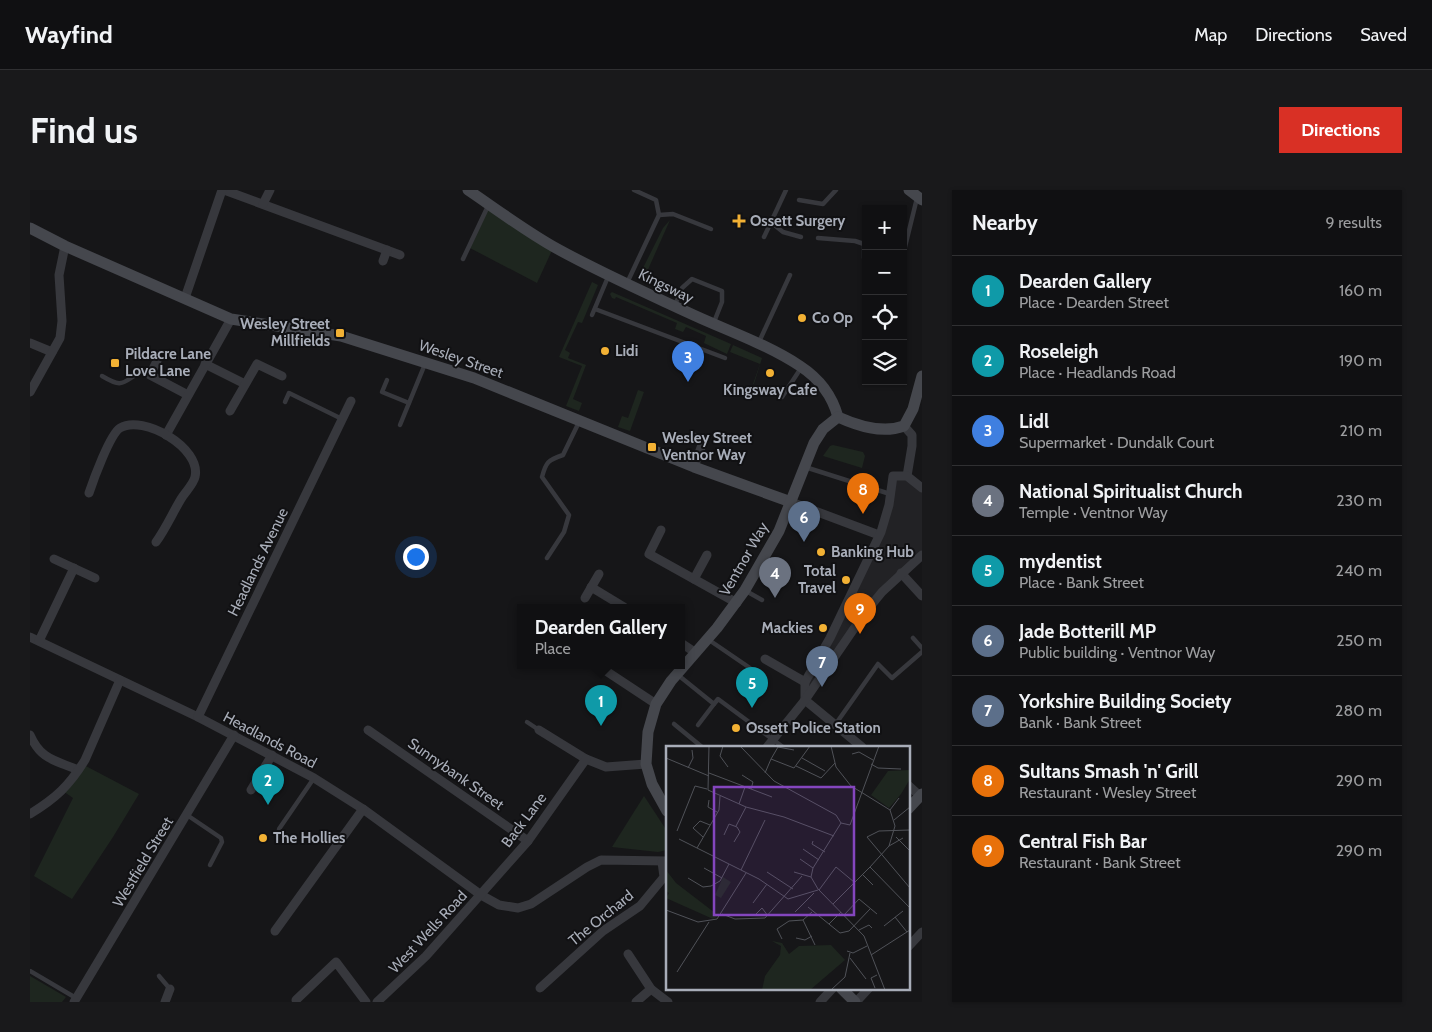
<!DOCTYPE html>
<html lang="en">
<head>
<meta charset="utf-8">
<style>
  :root { --surface:#101012; --page:#19191b; --text:#f1f3f6; --muted:#9c9d9f; --line:#303032; --accent:#d93025 }
  body { margin:0; font-family:Cabin,sans-serif; background:var(--page); color:var(--text) }
  .controls { position:absolute; right:15px; top:15px; display:grid; overflow:hidden; border-radius:0px; box-shadow:0 1px 4px #0004 }
  .controls button { width:45px; height:45px; display:grid; place-items:center; padding:0; border:0; border-bottom:1px solid var(--line); background:var(--surface); color:var(--text); font:25px sans-serif }
  .you { position:absolute; left:385px; top:366px; width:18px; height:18px; margin:-12px; border:4px solid #fff; border-radius:50%; background:#1a73e8; box-shadow:0 0 0 8px #1a73e833 }
  .badge { display:grid; place-items:center; width:32px; height:32px; border-radius:50%; background:var(--accent); color:#fff; font-size:16px; font-weight:700 }
  .pin { position:absolute; translate:-50% -41px; filter:drop-shadow(0 1px 2px #0008) }
  .pin::after { content:''; position:absolute; top:26px; width:18px; height:15px; background:inherit; clip-path:polygon(0 0,100% 0,50% 100%) }
  .popup { position:absolute; left:487px; top:414px; width:168px; height:65px; box-sizing:border-box; display:grid; place-content:center; border-radius:0px; background:var(--surface); filter:drop-shadow(0 1px 4px #0005); font-size:16px; white-space:nowrap; color:var(--muted) }
  .popup b { font-size:19px; color:var(--text) }
  .popup::after { content:''; position:absolute; left:50%; top:100%; margin-left:-10px; border:10px solid transparent; border-top-color:var(--surface) }
  .list { margin:0; padding:0; list-style:none }
  h2 { display:flex; justify-content:space-between; align-items:center; height:65px; margin:0; padding:0 20px; font-size:21px }
  h2 small { font-size:16px; font-weight:400; color:var(--muted) }
  .list li { display:grid; grid-template-columns:32px 1fr auto; gap:15px; align-items:center; box-sizing:border-box; height:70px; padding:0 20px; border-top:1px solid var(--line) }
  .list b { display:block; font-size:19px; white-space:nowrap }
  .list p { margin:0; font-size:16px; white-space:nowrap; color:var(--muted) }
  .list em { font-size:16px; font-style:normal; color:var(--muted) }
  .icon { flex:none; width:28px; height:28px; fill:none; stroke:currentColor; stroke-width:2; stroke-linecap:round; stroke-linejoin:round }
  .map { position:relative; flex:none; width:892px; height:812px; overflow:hidden; border-radius:0px }
  header { display:flex; align-items:center; gap:30px; box-sizing:border-box; height:70px; padding:0 25px; background:var(--surface); border-bottom:1px solid var(--line) }
  header strong { font-size:24px }
  nav { display:flex; gap:28px; margin-inline-start:auto; font-size:18px }
  .intro { display:flex; align-items:center; justify-content:space-between; box-sizing:border-box; height:120px; padding:0 30px }
  h1 { margin:0; font-size:35px }
  .button { padding:12px 22px; border-radius:0px; background:var(--accent); color:#fff; font-size:18px; font-weight:700 }
  main { display:flex; gap:30px; padding:0 30px }
  aside { flex:1; background:var(--surface); border-radius:0px; box-shadow:0 1px 4px #0004 }
  .map>svg:first-child { display:block }
</style>
</head>
<body>
<header>
<strong>Wayfind</strong>
<nav><a>Map</a><a>Directions</a><a>Saved</a></nav>
</header>
<div class="intro"><h1>Find us</h1><a class="button">Directions</a></div>
<main>
<div class="map">
<svg width="892" height="812" viewBox="0 0 892 812">
  <rect width="100%" height="100%" fill="#161618"/>
  <polygon fill="#222225" points="863,286 877,286 892,298 892,365 871,383 783,497 775,492 847,349"/>
  <g fill="#1e261f">
    <polygon points="459,14 524,56 507,93 438,57"/>
    <polygon points="640,30 616,84 612,81 613,78 633,38"/>
    <polygon points="562,92 568,95 552,133 548,132 535,160 540,163 538,168 556,175 543,209 552,213 549,221 536,216 552,176 529,167"/>
    <polygon points="582,102 701,154 697,164 674,153 676,146 656,137 653,142 645,139 647,133 586,107 585,109 582,108 580,104"/>
    <polygon points="703,155 732,168 724,194 723,194 730,174 700,162"/>
    <polygon points="608,200 614,202 600,241 588,237 592,226 598,228"/>
    <polygon points="803,255 833,262 835,266 832,278 793,266 800,256"/>
    <polygon points="52,574 109,604 83,647 42,709 4,686 43,608 33,601"/>
    <polygon points="614,606 637,641 637,660 628,662 582,657"/>
    <polygon points="0,786 36,807 32,812 0,812"/>
  </g>
  <g fill="none" stroke-linecap="round" stroke-linejoin="round">
    <g stroke="#37383d" stroke-width="4.5">
      <polyline points="769,10 793,14 806,0"/>
      <polyline points="629,25 643,24 681,39"/>
      <polyline points="742,33 753,42 771,47"/>
      <polyline points="734,47 756,0"/>
      <polyline points="788,48 825,51 834,54 834,68"/>
      <polyline points="873,65 887,8"/>
      <polyline points="433,69 458,16"/>
      <polyline points="597,93 629,25 626,10 604,0"/>
      <polyline points="645,115 652,98 662,89 692,101 692,112 684,132"/>
      <polyline points="565,119 695,168"/>
      <polyline points="562,125 578,87"/>
      <polyline points="729,152 760,85"/>
      <path d="M72,186c22,13 19,7 40,-5l8,4"/>
      <polyline points="357,190 352,202 379,213"/>
      <polyline points="752,207 771,178"/>
      <polyline points="255,212 259,203 312,229"/>
      <polyline points="370,235 395,174"/>
      <polyline points="775,277 860,304"/>
      <path d="M517,368l17,-26 5,-17 -27,-38c4,-15 6,-17 21,-22l16,-33"/>
      <polyline points="716,401 732,410"/>
      <polyline points="883,448 892,458"/>
      <polyline points="679,450 720,478"/>
      <polyline points="648,485 684,514 688,509 753,557"/>
      <polyline points="497,532 509,540"/>
      <polyline points="644,534 672,557"/>
      <polyline points="668,535 684,514"/>
      <polyline points="805,535 848,474 862,488 892,462"/>
      <polyline points="157,625 191,648 192,652 180,675"/>
      <polyline points="249,639 284,588"/>
      <polyline points="0,781 46,808"/>
      <polyline points="129,786 140,799"/>
    </g>
    <g stroke="#37383d" stroke-width="9">
      <polyline points="194,0 370,65"/>
      <polyline points="233,14 240,0"/>
      <polyline points="353,71 357,60"/>
      <polyline points="155,108 192,0"/>
      <polyline points="0,153 22,162"/>
      <polyline points="127,171 120,185 158,205"/>
      <polyline points="175,174 215,194"/>
      <polyline points="0,202 30,148 32,131 29,85 35,56"/>
      <polyline points="200,221 227,174 252,186"/>
      <polyline points="874,236 882,245 882,256 877,286"/>
      <polyline points="136,245 201,129"/>
      <polyline points="664,247 673,252 664,277"/>
      <path d="M59,303c4,-12 21,-59 31,-65 23,-14 82,20 75,49 -2,8 -10,15 -14,22 -9,15 -15,29 -25,43"/>
      <polyline points="761,312 849,345"/>
      <polyline points="631,340 619,364 707,413"/>
      <polyline points="24,369 65,388"/>
      <polyline points="871,383 892,406"/>
      <polyline points="664,389 677,365"/>
      <polyline points="561,397 594,417"/>
      <polyline points="555,408 569,384"/>
      <polyline points="0,447 168,527 284,588 333,619 451,705 469,715 488,718 501,714 557,677 571,670 637,671"/>
      <polyline points="9,451 44,378"/>
      <polyline points="651,453 666,463"/>
      <polyline points="735,469 775,492"/>
      <polyline points="567,475 626,514"/>
      <polyline points="775,510 775,492 800,448 851,342 859,315 863,286 877,286 892,298"/>
      <polyline points="775,510 832,557"/>
      <polyline points="168,527 321,211"/>
      <polyline points="338,540 498,651"/>
      <polyline points="509,540 556,569 576,577 616,574"/>
      <path d="M0,545c11,25 25,25 48,35"/>
      <polyline points="737,557 775,510 834,424 852,402 892,365"/>
      <polyline points="878,595 890,606"/>
      <polyline points="221,600 242,565"/>
      <path d="M0,624c26,-16 39,-28 55,-54l35,-80"/>
      <polyline points="245,741 333,619"/>
      <polyline points="878,757 892,742"/>
      <polyline points="598,764 621,799 638,812"/>
      <polyline points="510,798 573,741 610,716 634,687 632,672"/>
      <polyline points="266,810 306,772 336,812"/>
      <polyline points="44,812 204,545"/>
      <polyline points="135,812 140,799"/>
      <polyline points="347,812 396,766 498,651 556,569"/>
      <polyline points="606,812 621,799"/>
      <polyline points="790,812 803,798"/>
      <polyline points="826,812 839,798"/>
    </g>
    <g stroke="#45474d" stroke-width="11">
      <path d="M438,0c28,19 56,40 86,57 43,24 88,44 133,65 38,18 78,31 113,54 20,13 32,29 38,51"/>
      <polyline points="879,0 892,10"/>
      <polyline points="0,38 35,56 201,129 311,146 444,188 664,277 761,312"/>
      <path d="M808,227c20,9 44,17 66,9l9,-17 9,-33"/>
      <polyline points="878,619 892,604"/>
      <polyline points="637,621 622,594 616,574 618,542 626,514 641,491 687,438 715,400 749,341 784,253 793,239 808,227"/>
      <polyline points="811,798 825,812"/>
    </g>
  </g>
  <g fill="#f2b134" stroke="#111113" stroke-width="2">
    <path d="M706.5 23.5h5v5h5v5h-5v5h-5v-5h-5v-5h5z"/>
    <circle cx="772" cy="128" r="5"/>
    <rect x="305" y="138" width="10" height="10" rx="2.5"/>
    <circle cx="575" cy="161" r="5"/>
    <rect x="80" y="168" width="10" height="10" rx="2.5"/>
    <circle cx="740" cy="183" r="5"/>
    <rect x="617" y="252" width="10" height="10" rx="2.5"/>
    <circle cx="791" cy="362" r="5"/>
    <circle cx="816" cy="390" r="5"/>
    <circle cx="793" cy="438" r="5"/>
    <circle cx="706" cy="538" r="5"/>
    <circle cx="233" cy="648" r="5"/>
  </g>
  <g text-anchor="middle" stroke-width="4" stroke-linejoin="round" paint-order="stroke">
    <g font-size="15" font-weight="bold" fill="#a8adb8" stroke="#111113" text-anchor="start">
      <text x="720" y="36">Ossett Surgery</text>
      <text x="782" y="133">Co Op</text>
      <text x="300" y="139" text-anchor="end">Wesley Street<tspan x="300" dy="17">Millfields</tspan></text>
      <text x="585" y="166">Lidi</text>
      <text x="95" y="169">Pildacre Lane<tspan x="95" dy="17">Love Lane</tspan></text>
      <text x="740" y="205" text-anchor="middle">Kingsway Cafe</text>
      <text x="632" y="253">Wesley Street<tspan x="632" dy="17">Ventnor Way</tspan></text>
      <text x="801" y="367">Banking Hub</text>
      <text x="806" y="386" text-anchor="end">Total<tspan x="806" dy="17">Travel</tspan></text>
      <text x="783" y="443" text-anchor="end">Mackies</text>
      <text x="716" y="543">Ossett Police Station</text>
      <text x="243" y="653">The Hollies</text>
    </g>
    <g font-size="15" fill="#a8adb8" stroke="#111113">
      <text transform="translate(636 96) rotate(26)" y="5">Kingsway</text>
      <text transform="translate(431 169) rotate(19)" y="5">Wesley Street</text>
      <text transform="translate(714 369) rotate(-60)" y="5">Ventnor Way</text>
      <text transform="translate(228 372) rotate(-64)" y="5">Headlands Avenue</text>
      <text transform="translate(240 550) rotate(28)" y="5">Headlands Road</text>
      <text transform="translate(426 584) rotate(35)" y="5">Sunnybank Street</text>
      <text transform="translate(494 630) rotate(-53)" y="5">Back Lane</text>
      <text transform="translate(113 672) rotate(-59)" y="5">Westfield Street</text>
      <text transform="translate(571 728) rotate(-39)" y="5">The Orchard</text>
      <text transform="translate(398 742) rotate(-47)" y="5">West Wells Road</text>
    </g>
  </g>
  <g transform="translate(636 556)">
    <rect width="244" height="244" fill="#161618"/>
    <path d="M244,24v9l-9,15 -12,14 -18,-13 17,-24zM0,124l10,13 43,33 -6,3 -47,-21 3,-5 -3,-2zM57,131l8,5 -10,16 -6,-3zM106,195l10,2 7,11 10,-8 32,-1 14,15 -35,30h-48l3,-14 15,-21 1,-9z" fill="#1e261f"/>
    <path fill="none" stroke="#505258" stroke-width="1" d="M43,0l-1,44 38,17 38,10 50,19M57,0l-3,10 8,11M74,0l34,35 62,34 5,8 9,2 29,-79M165,0l5,21 15,19 10,6M186,8l7,-2 14,8M0,12l43,18M136,12l23,13M105,13l7,-12 16,3M205,18l7,4 23,1M130,20l25,12 14,-15M22,22l5,-10 -1,-8M43,27l63,24M99,27l6,-14 23,9 16,-22M76,29l11,7 -2,7M195,46l29,18 5,16 -6,20 -19,21 40,41M43,54l-1,7 9,5M73,58l6,-17M224,64l9,-12M228,74l16,-13M175,77l-28,45 -2,9 7,12 46,47 21,54M70,80l10,-19M244,84l-31,1 -12,6 43,51M11,85l18,-45 12,3M58,89l5,-11 8,3 3,5 -6,10M37,91l-10,-9 7,-7 10,4M230,91l14,14M13,93l80,40 29,20 30,-9M147,95l-1,3 13,8M223,100l14,-8M31,102l22,-38 1,-14M137,103l16,11M134,113l13,9M38,122l18,10M75,124l24,-50M101,126l26,17M128,126l17,5M196,128l11,11M22,132l15,9 8,-1 9,-5 9,-17M153,144l17,-23 18,15M87,157l14,-19M167,158l37,-37M142,161l32,26 9,-2 21,-22M0,164l32,12 19,-3 29,-46M129,166l19,-19M56,168l13,5 30,-1 37,-42M90,168l6,-6 6,8M178,169l15,-16 18,15M229,171l12,15M137,174l12,25M163,178l12,-12M218,180l19,-15M193,184l10,-5 3,3M130,192l9,2 7,-4M116,193l-5,-10 12,-8 14,-1 9,-8M181,205l6,2 14,-7M205,209l39,-25M184,212l16,21M11,226l32,-50M209,242l-4,-10 6,-3M166,243l13,-12 5,-24"/>
    <path fill="#8446be" fill-opacity="0.15" stroke="#8446be" stroke-width="2.5" d="M48,41h140v128h-140z"/>
    <rect width="244" height="244" fill="none" stroke="#a8adb8" stroke-width="2.5"/>
  </g>
</svg>
<div class="controls">
<button>+</button>
<button>−</button>
<button><svg class="icon" aria-label="locate" viewBox="0 0 24 24"><circle cx="12" cy="12" r="6"/><path d="M12 2v4M12 18v4M2 12h4M18 12h4"/></svg></button>
<button><svg class="icon" aria-label="layers" viewBox="0 0 24 24"><path d="M12 4l9 5-9 5-9-5zM3 14l9 5 9-5"/></svg></button>
</div>
<div class="you"></div>
<div class="pin badge" style="left:571px;top:536px;background:#0f9aa8">1</div>
<div class="popup"><b>Dearden Gallery</b>Place</div>
<div class="pin badge" style="left:238px;top:615px;background:#0f9aa8">2</div>
<div class="pin badge" style="left:658px;top:192px;background:#3f7fe0">3</div>
<div class="pin badge" style="left:745px;top:408px;background:#6b7280">4</div>
<div class="pin badge" style="left:722px;top:518px;background:#0f9aa8">5</div>
<div class="pin badge" style="left:774px;top:352px;background:#5c6f8a">6</div>
<div class="pin badge" style="left:792px;top:497px;background:#5c6f8a">7</div>
<div class="pin badge" style="left:833px;top:324px;background:#e8710a">8</div>
<div class="pin badge" style="left:830px;top:444px;background:#e8710a">9</div>
</div>
<aside>
<h2>Nearby<small>9 results</small></h2>
<ul class="list">
<li><span class="badge" style="background:#0f9aa8">1</span><div><b>Dearden Gallery</b><p>Place · Dearden Street</p></div><em>160 m</em></li>
<li><span class="badge" style="background:#0f9aa8">2</span><div><b>Roseleigh</b><p>Place · Headlands Road</p></div><em>190 m</em></li>
<li><span class="badge" style="background:#3f7fe0">3</span><div><b>Lidl</b><p>Supermarket · Dundalk Court</p></div><em>210 m</em></li>
<li><span class="badge" style="background:#6b7280">4</span><div><b>National Spiritualist Church</b><p>Temple · Ventnor Way</p></div><em>230 m</em></li>
<li><span class="badge" style="background:#0f9aa8">5</span><div><b>mydentist</b><p>Place · Bank Street</p></div><em>240 m</em></li>
<li><span class="badge" style="background:#5c6f8a">6</span><div><b>Jade Botterill MP</b><p>Public building · Ventnor Way</p></div><em>250 m</em></li>
<li><span class="badge" style="background:#5c6f8a">7</span><div><b>Yorkshire Building Society</b><p>Bank · Bank Street</p></div><em>280 m</em></li>
<li><span class="badge" style="background:#e8710a">8</span><div><b>Sultans Smash 'n' Grill</b><p>Restaurant · Wesley Street</p></div><em>290 m</em></li>
<li><span class="badge" style="background:#e8710a">9</span><div><b>Central Fish Bar</b><p>Restaurant · Bank Street</p></div><em>290 m</em></li>
</ul>
</aside>
</main>
</body>
</html>
